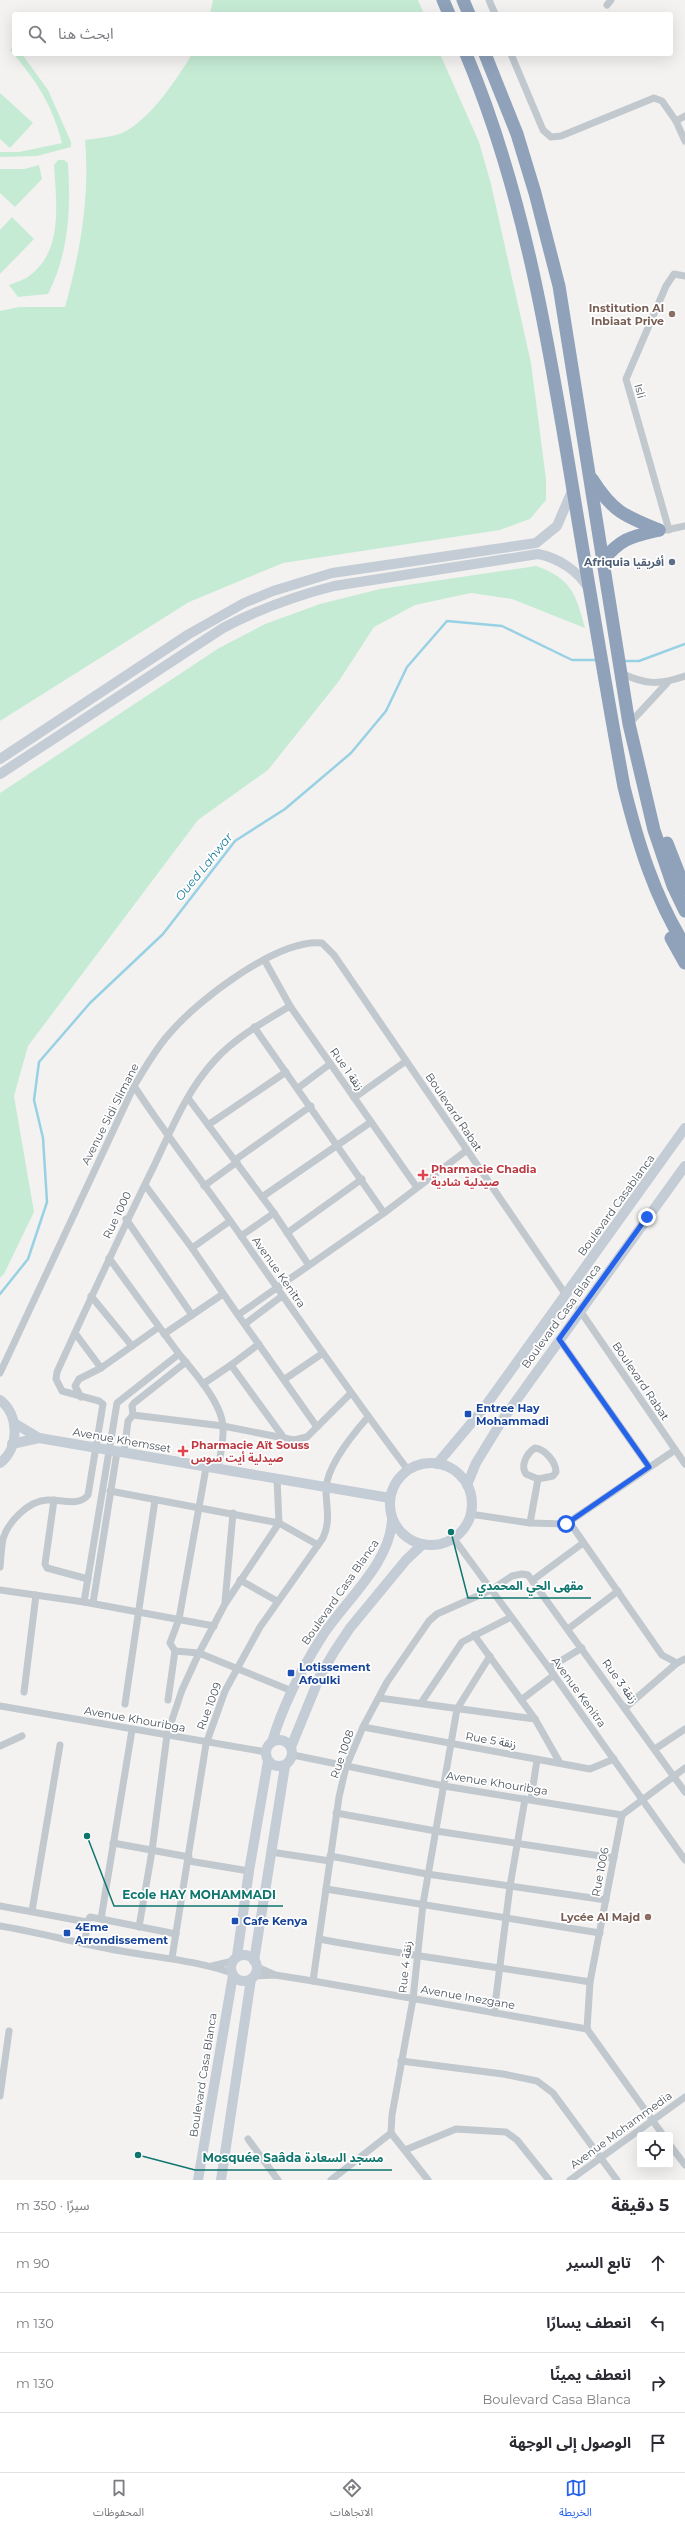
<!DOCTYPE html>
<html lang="ar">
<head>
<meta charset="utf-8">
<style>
  :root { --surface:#fff; --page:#f7f7f7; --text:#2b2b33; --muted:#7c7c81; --line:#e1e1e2; --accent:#2563eb }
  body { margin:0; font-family:Montserrat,"Noto Sans Arabic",sans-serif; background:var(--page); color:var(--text); direction:rtl }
  .controls { position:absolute; right:12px; bottom:12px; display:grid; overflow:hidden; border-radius:4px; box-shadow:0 4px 16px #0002 }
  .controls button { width:36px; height:36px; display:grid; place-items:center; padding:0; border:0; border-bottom:1px solid var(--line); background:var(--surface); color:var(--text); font:20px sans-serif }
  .stop { position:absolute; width:12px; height:12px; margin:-9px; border:3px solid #2563eb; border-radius:50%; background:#fff }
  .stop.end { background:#2563eb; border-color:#fff; box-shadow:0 1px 4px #0008 }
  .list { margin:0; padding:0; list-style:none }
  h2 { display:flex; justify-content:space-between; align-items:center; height:52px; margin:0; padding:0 16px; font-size:17px }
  h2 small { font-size:13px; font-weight:400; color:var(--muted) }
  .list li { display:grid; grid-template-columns:26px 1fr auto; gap:12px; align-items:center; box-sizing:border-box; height:60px; padding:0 16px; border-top:1px solid var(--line) }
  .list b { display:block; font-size:15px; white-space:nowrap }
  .list p { margin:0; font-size:13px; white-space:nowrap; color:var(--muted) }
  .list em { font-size:13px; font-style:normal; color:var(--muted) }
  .icon { flex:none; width:22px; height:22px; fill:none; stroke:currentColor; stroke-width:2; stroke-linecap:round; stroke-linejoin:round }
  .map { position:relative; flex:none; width:685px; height:2180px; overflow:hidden; direction:ltr }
  .search { position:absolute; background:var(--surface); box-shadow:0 4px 16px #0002; left:12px; right:12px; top:12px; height:44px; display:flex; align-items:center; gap:10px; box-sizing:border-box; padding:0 14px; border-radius:4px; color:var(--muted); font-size:15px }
  .sheet { height:292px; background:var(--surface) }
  nav { display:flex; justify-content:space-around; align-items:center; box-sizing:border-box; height:56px; border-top:1px solid var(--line); background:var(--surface); font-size:11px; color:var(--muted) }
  nav a { display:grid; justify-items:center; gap:2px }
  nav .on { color:var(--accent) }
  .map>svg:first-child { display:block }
</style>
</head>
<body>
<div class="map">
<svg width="685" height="2180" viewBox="0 0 685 2180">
  <rect width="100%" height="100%" fill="#f3f2f1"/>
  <g fill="#c6ebd5">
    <polygon points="213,0 418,0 424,14 210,14"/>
    <path d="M14,46v8h8l26,36 23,52v5l-34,9 -37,1v-5h19l43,-9c-10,-39 -26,-63 -52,-93z"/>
    <path d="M192,54h248l39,88 12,42 40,179 15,116v21l-16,19 -30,11 -217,33 -94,39 -189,119v-410l19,-4h46c15,-54 25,-110 20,-167 12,-2 27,-3 37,-7 27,-12 55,-54 70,-79z"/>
    <polygon points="0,93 33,123 10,148 0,139"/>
    <path d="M58,160h6l4,3c3,45 1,90 -20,131l-30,3 -9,-12c7,-3 15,-5 20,-9 35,-25 27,-74 25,-111z"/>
    <polygon points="39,165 42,179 15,207 0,193 0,169 24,169"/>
    <polygon points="12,217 34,239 0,274 0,230"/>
    <path d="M536,566c35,12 40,28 49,62l-73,-29 -41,-6 -56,12 -41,22 -35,54 -71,89 -70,50 -170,226 -14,50 20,116 -30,62 -4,4v-485l219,-145 46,-24 55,-20 60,-15z"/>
  </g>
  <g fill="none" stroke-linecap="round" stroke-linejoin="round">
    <g stroke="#98d1e3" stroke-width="2.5">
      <polyline points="623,661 639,661 685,644"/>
      <polyline points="0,1294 28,1259 47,1202 43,1138 34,1100 39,1062 90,1003 163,934 235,841 285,809 351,753 386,711 407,667 447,621 502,626 572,660 598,660"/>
    </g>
    <g stroke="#c1c8ce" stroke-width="7">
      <polyline points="489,0 495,14"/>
      <polyline points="607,5 611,0"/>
      <polyline points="511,54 543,130 551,137 561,136 654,98 662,101 676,121"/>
      <polyline points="685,116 676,121 685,141"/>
      <polyline points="666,530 685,526"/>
      <polyline points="669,530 626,379 666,286 674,274 685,276"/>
      <path d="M621,673c25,12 38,12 64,3"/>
      <polyline points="629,724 667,683"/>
      <polyline points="265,961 290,1006 416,1186"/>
      <polyline points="254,1027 384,1213"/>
      <path d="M134,1086c34,52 72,100 107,150 55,79 109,157 167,234"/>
      <polyline points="298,1088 330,1064"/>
      <polyline points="188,1098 274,1213 308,1264"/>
      <polyline points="354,1098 406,1061"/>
      <polyline points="208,1125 286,1072"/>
      <polyline points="235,1160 311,1106"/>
      <polyline points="145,1185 192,1248 238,1315 384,1213 467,1150"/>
      <polyline points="204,1186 237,1162"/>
      <polyline points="262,1197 371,1122"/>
      <polyline points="126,1219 192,1315"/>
      <polyline points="287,1233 362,1179"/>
      <polyline points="241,1236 274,1213"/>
      <polyline points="192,1248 230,1221"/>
      <polyline points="91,1296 132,1346"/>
      <polyline points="579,1309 685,1464"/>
      <polyline points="238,1315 317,1427"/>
      <polyline points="245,1324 282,1296"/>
      <polyline points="75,1333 101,1368"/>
      <polyline points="164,1334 223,1294"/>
      <polyline points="559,1339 649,1467"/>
      <path d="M179,1354c15,18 43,49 44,73 1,13 -3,29 -5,42"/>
      <polyline points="231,1365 259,1344"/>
      <path d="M0,1373l134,-287c11,-18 22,-38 36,-53 28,-33 107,-94 152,-90l12,12 232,340"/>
      <polyline points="285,1379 323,1353"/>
      <polyline points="203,1384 231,1365 284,1438"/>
      <polyline points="81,1397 75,1386 79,1379 101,1368 159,1327"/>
      <polyline points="133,1415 132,1406 134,1403 186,1362"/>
      <path d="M535,1448c10,1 21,14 21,24l-3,4 -15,3 -12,-5c-6,-9 1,-21 9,-26z"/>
      <polyline points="124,1453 128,1421 133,1415 223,1426 294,1440 307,1437 350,1394"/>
      <polyline points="110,1491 279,1523 318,1545"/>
      <polyline points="54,1500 45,1564 47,1568 88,1579"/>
      <polyline points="470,1514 530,1523 566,1524 675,1450"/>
      <polyline points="530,1523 538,1479"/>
      <polyline points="570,1523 662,1655 677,1663 685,1659"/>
      <polyline points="454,1539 549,1668 685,1860"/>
      <path d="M0,1567c1,-9 1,-19 3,-28 5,-17 25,-38 44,-39 13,-1 32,7 41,-5l15,-91 -4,-3 -37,-10 -6,-12 1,-7c31,-68 62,-135 95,-202 18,-37 34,-79 63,-110 21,-23 49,-38 75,-54"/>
      <polyline points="240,1580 277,1601"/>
      <polyline points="533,1580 583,1543"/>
      <polyline points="0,1590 84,1602 214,1626"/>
      <polyline points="84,1602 117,1403 179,1354 109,1258"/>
      <polyline points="225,1602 233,1513"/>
      <polyline points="93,1603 117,1452"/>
      <polyline points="568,1629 618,1591"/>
      <polyline points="474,1635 535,1719 560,1763"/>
      <polyline points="175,1651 170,1643 179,1619 206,1468"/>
      <polyline points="549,1668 582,1648"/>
      <polyline points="24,1692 36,1595"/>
      <polyline points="379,1698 535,1719"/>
      <polyline points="168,1700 175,1651 199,1653 225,1604 279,1523 277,1479"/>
      <polyline points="521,1700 554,1675"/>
      <polyline points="421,1703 462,1642 511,1617"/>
      <polyline points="125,1704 155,1500"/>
      <polyline points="0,1706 266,1752"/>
      <polyline points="625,1708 677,1663"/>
      <polyline points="363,1727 590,1769 614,1759"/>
      <polyline points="0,1746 22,1736"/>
      <polyline points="655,1749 685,1729"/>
      <polyline points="293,1755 444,1786 622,1815 685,1768"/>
      <polyline points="531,1799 537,1760"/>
      <polyline points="336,1813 436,1831 614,1858"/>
      <polyline points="113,1843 189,1857"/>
      <polyline points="271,1852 330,1861"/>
      <polyline points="330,1856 427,1874 606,1900"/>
      <polyline points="189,1861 249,1871"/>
      <polyline points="326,1889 600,1933"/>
      <polyline points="0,1906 87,1922 85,1944"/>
      <polyline points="32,1911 60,1745"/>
      <polyline points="101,1919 176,1934"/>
      <polyline points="87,1922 90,1917 101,1919 132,1730"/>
      <path d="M0,1926c43,7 84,19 127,26 35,6 70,9 105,21"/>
      <polyline points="139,1927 152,1851 167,1735 182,1690 199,1653 292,1691"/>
      <path d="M319,1939c90,17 181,28 271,43"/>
      <path d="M172,1958l34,-214 19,-53 35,-64 63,-89c8,-17 3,-32 3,-49 1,-24 27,-55 42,-72"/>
      <polyline points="212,1966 233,1961"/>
      <polyline points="257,1967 273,1974"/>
      <polyline points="253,1976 275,1975 313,1981 587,2029"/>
      <polyline points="313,1981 339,1797 346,1767 363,1727 387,1682 429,1621 437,1614 491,1590 512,1576 522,1574 528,1575 685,1792"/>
      <polyline points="494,2013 510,1886 525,1799"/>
      <polyline points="587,2029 590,1982 622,1815"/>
      <polyline points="587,2029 663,2135"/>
      <polyline points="401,2061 503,2074 537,2081 553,2093 617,2180"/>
      <polyline points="0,2096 9,2031"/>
      <polyline points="248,2139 278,2180"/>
      <polyline points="670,2145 685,2165"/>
      <polyline points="405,2150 456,2129 506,2132 517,2140 549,2180"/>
      <polyline points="331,2180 391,2133"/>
      <polyline points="428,2180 391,2133 392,2115 413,1999 423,1904 457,1709 490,1656"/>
      <polyline points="570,2180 685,2097"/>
    </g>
    <g stroke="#c4ccd5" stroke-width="10">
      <polyline points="0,759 189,634 244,603 273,591 332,573 536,543 557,526 572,491"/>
      <path d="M0,774l223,-146c36,-19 72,-32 111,-42l204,-32c21,4 40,17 51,35"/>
      <path d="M0,1400c19,14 20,48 0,63"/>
      <polyline points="14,1423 39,1438"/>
      <polyline points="12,1444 39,1438 390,1498"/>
      <circle cx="431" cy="1504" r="41"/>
      <polyline points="437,1464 484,1408 685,1128"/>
      <polyline points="467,1485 476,1463 503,1419 685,1166"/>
      <circle cx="279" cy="1753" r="13"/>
      <path d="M272,1742c11,-37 30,-74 51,-107 23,-35 68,-73 69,-116"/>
      <polyline points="291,1747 320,1676 334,1652 350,1628 406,1560 423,1544"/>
      <circle cx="244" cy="1968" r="13"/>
      <polyline points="237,1956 249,1871 268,1761"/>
      <polyline points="254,1961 285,1766"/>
      <polyline points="198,2180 233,1975"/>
      <polyline points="221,2180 251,1979"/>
    </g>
    <g stroke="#8fa2ba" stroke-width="13">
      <polyline points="443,0 449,14"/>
      <polyline points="463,0 469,14"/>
      <path d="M466,54c57,136 81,279 105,424 17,103 34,206 53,309 14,56 30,109 61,159"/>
      <polyline points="485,54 517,134 535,193 559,286 629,724 654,830 673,886 685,911"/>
      <path d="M592,479c20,32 32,37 67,51"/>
      <path d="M602,561c20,-23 28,-24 57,-31"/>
      <polyline points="667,843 685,889"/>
      <polyline points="671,938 685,963"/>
    </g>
  </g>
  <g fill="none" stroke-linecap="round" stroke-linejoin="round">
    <polyline stroke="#2563eb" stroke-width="5" points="566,1524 649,1467 559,1339 647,1217"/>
  </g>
  <g fill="#8d6e63" stroke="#fff" stroke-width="1.5">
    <circle cx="672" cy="314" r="4"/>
    <circle cx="648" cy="1917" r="4"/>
  </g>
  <circle fill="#5c6f8a" stroke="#fff" stroke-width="1.5" cx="672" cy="562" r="4"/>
  <g fill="#e0444e" stroke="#fff" stroke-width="1.5">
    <path d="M421 1169h4v4h4v4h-4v4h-4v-4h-4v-4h4z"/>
    <path d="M181 1445h4v4h4v4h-4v4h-4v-4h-4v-4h4z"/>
  </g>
  <g fill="#1a4fb4" stroke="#fff" stroke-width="1.5">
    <rect x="464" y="1410" width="8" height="8" rx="2"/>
    <rect x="287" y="1669" width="8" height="8" rx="2"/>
    <rect x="231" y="1917" width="8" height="8" rx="2"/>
    <rect x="63" y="1929" width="8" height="8" rx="2"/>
  </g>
  <g text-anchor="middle" stroke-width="3.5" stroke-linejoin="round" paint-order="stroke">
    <g font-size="11" font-weight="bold" fill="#785e54" stroke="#fff" text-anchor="end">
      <text x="664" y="312">Institution Al<tspan x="664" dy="13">Inbiaat Prive</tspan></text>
      <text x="640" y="1921">Lycée Al Majd</text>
    </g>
    <g font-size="11" fill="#4b545d" stroke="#fff">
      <text transform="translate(640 391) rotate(76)" y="4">Isli</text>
      <text transform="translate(347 1069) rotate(55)" y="4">Rue 1 زنقة</text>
      <text transform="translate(454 1112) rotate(56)" y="4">Boulevard Rabat</text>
      <text transform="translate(110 1114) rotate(-63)" y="4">Avenue Sidi Slimane</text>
      <text transform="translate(616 1205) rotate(-54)" y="4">Boulevard Casablanca</text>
      <text transform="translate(117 1215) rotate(-64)" y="4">Rue 1000</text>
      <text transform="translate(279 1272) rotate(55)" y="4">Avenue Kenitra</text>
      <text transform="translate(561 1316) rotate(-54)" y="4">Boulevard Casa Blanca</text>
      <text transform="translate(641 1381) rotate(56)" y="4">Boulevard Rabat</text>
      <text transform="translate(122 1440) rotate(10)" y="4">Avenue Khemsset</text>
      <text transform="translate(340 1592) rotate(-55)" y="4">Boulevard Casa Blanca</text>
      <text transform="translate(620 1681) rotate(54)" y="4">Rue 3 زنقة</text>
      <text transform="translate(579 1692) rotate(54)" y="4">Avenue Kenitra</text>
      <text transform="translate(209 1706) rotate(-69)" y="4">Rue 1009</text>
      <text transform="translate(135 1719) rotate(10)" y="4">Avenue Khouribga</text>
      <text transform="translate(491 1740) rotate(10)" y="4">Rue 5 زنقة</text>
      <text transform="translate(342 1754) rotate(-71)" y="4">Rue 1008</text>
      <text transform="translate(497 1783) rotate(9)" y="4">Avenue Khouribga</text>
      <text transform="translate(600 1872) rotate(-79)" y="4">Rue 1006</text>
      <text transform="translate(405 1967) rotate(-84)" y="4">Rue 4 زنقة</text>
      <text transform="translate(468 1997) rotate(10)" y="4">Avenue Inezgane</text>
      <text transform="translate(203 2075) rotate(-81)" y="4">Boulevard Casa Blanca</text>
      <text transform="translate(621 2130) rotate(-36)" y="4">Avenue Mohammedia</text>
    </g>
    <g font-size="11" font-weight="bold" fill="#4e5e75" stroke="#fff" text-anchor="end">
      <text x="664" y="566">Afriquia أفريقيا</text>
    </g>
    <g font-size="11" font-weight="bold" fill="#be3a42" stroke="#fff" text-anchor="start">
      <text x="431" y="1173">Pharmacie Chadia<tspan x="431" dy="13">صيدلية شادية</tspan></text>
      <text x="191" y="1449">Pharmacie Aït Souss<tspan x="191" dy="13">صيدلية أيت سوس</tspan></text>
    </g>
    <g font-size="11" font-weight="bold" fill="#164399" stroke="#fff" text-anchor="start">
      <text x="476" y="1412">Entree Hay<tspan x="476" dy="13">Mohammadi</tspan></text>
      <text x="299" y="1671">Lotissement<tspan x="299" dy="13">Afoulki</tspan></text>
      <text x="243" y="1925">Cafe Kenya</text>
      <text x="75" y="1931">4Eme<tspan x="75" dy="13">Arrondissement</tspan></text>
    </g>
    <g font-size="12" font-style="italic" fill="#1d7e9d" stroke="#fff">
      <text transform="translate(204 867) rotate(-51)" y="4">Oued Lahwar</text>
    </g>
  </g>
  <path fill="none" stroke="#0f766e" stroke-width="1.5" d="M451 1532L468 1598H591M87 1836L114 1906H283M138 2155L195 2170H392"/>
  <g fill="#0f766e" stroke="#fff" stroke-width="1.5">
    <circle cx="451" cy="1532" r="4"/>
    <circle cx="87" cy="1836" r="4"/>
    <circle cx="138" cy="2155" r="4"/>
  </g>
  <g font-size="12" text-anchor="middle" font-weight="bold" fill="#0f766e" stroke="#fff" stroke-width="3.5" stroke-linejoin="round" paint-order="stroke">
    <text x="530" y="1590">مقهى الحي المحمدي</text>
    <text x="199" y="1899">Ecole HAY MOHAMMADI</text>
    <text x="293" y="2162">Mosquée Saâda مسجد السعادة</text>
  </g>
</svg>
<div class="controls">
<button><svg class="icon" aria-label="locate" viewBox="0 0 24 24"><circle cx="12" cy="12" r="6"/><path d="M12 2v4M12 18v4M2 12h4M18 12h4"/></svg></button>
</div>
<div class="stop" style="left:566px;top:1524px"></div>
<div class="stop end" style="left:647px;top:1217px"></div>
<div class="search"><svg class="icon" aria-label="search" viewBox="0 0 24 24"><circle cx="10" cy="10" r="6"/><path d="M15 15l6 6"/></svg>ابحث هنا</div>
</div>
<section class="sheet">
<h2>5 دقيقة<small>سيرًا · 350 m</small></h2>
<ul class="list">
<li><svg class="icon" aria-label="ahead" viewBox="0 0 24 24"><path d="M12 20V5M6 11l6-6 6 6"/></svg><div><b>تابع السير</b></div><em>90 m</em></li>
<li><svg class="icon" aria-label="left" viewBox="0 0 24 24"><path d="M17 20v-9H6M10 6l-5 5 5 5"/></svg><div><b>انعطف يسارًا</b></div><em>130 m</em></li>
<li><svg class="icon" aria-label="right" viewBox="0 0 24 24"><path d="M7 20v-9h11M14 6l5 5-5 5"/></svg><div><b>انعطف يمينًا</b><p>Boulevard Casa Blanca</p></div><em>130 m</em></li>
<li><svg class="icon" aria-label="arrive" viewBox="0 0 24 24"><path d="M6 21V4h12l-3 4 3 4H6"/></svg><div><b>الوصول إلى الوجهة</b></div></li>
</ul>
</section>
<nav>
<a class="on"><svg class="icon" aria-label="map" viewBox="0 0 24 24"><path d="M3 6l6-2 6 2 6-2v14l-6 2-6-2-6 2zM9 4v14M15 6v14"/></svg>الخريطة</a>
<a><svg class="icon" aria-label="directions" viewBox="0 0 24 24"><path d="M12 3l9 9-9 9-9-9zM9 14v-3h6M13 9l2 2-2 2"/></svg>الاتجاهات</a>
<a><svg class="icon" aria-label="saved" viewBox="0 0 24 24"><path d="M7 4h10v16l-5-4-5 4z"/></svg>المحفوظات</a>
</nav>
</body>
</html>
